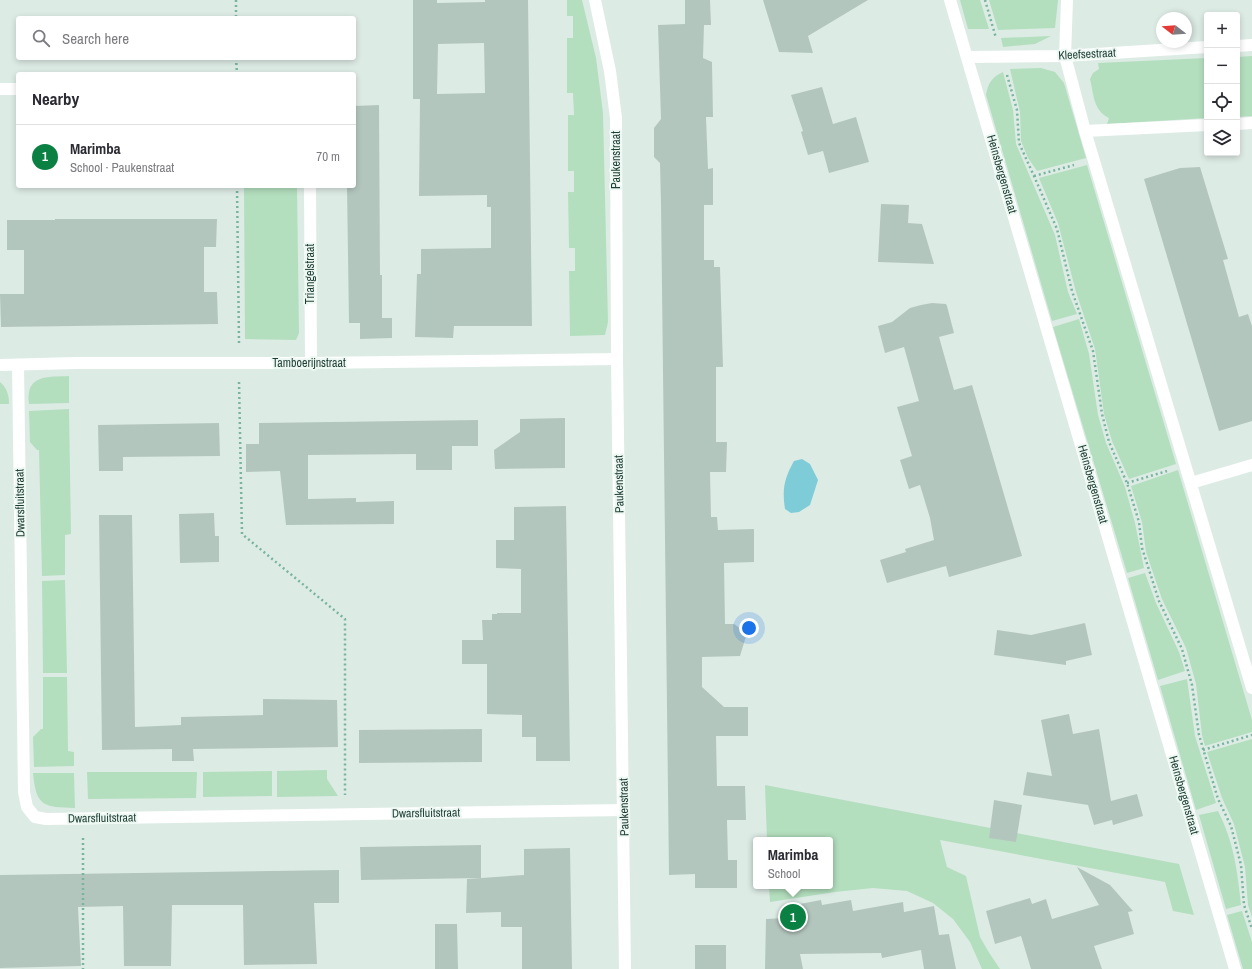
<!DOCTYPE html>
<html lang="en">
<head>
<meta charset="utf-8">
<style>
  :root { --surface:#fff; --page:#f7f7f7; --text:#2b2b33; --muted:#7c7c81; --line:#e1e1e2; --accent:#0b8043 }
  body { margin:0; font-family:"Archivo Narrow",sans-serif; background:var(--page); color:var(--text) }
  .controls { position:absolute; right:12px; top:12px; display:grid; overflow:hidden; border-radius:4px; box-shadow:0 2px 6px #0003 }
  .controls button { width:36px; height:36px; display:grid; place-items:center; padding:0; border:0; border-bottom:1px solid var(--line); background:var(--surface); color:var(--text); font:20px sans-serif }
  .compass { position:absolute; left:1156px; top:12px; width:36px; height:36px; border-radius:50%; background:var(--surface); box-shadow:0 2px 6px #0003; rotate:287deg }
  .you { position:absolute; left:749px; top:628px; width:14px; height:14px; margin:-10px; border:3px solid #fff; border-radius:50%; background:#1a73e8; box-shadow:0 0 0 6px #1a73e833 }
  .badge { display:grid; place-items:center; width:26px; height:26px; border-radius:50%; background:var(--accent); color:#fff; font-size:13px; font-weight:700 }
  .pin { position:absolute; translate:-50% -50%; border:2px solid #fff; box-shadow:0 1px 4px #0006 }
  .popup { position:absolute; left:753px; top:837px; width:80px; height:52px; box-sizing:border-box; display:grid; place-content:center; border-radius:4px; background:var(--surface); filter:drop-shadow(0 1px 3px #0005); font-size:13px; white-space:nowrap; color:var(--muted) }
  .popup b { font-size:15px; color:var(--text) }
  .popup::after { content:''; position:absolute; left:50%; top:100%; margin-left:-8px; border:8px solid transparent; border-top-color:var(--surface) }
  .list { margin:0; padding:0; list-style:none }
  h2 { display:flex; justify-content:space-between; align-items:center; height:52px; margin:0; padding:0 16px; font-size:17px }
  h2 small { font-size:13px; font-weight:400; color:var(--muted) }
  .list li { display:grid; grid-template-columns:26px 1fr auto; gap:12px; align-items:center; box-sizing:border-box; height:64px; padding:0 16px; border-top:1px solid var(--line) }
  .list b { display:block; font-size:15px; white-space:nowrap }
  .list p { margin:0; font-size:13px; white-space:nowrap; color:var(--muted) }
  .list em { font-size:13px; font-style:normal; color:var(--muted) }
  .icon { flex:none; width:22px; height:22px; fill:none; stroke:currentColor; stroke-width:2; stroke-linecap:round; stroke-linejoin:round }
  .map { position:relative; flex:none; width:1252px; height:969px; overflow:hidden }
  .search { position:absolute; background:var(--surface); box-shadow:0 2px 6px #0003; left:16px; top:16px; width:340px; height:44px; display:flex; align-items:center; gap:10px; box-sizing:border-box; padding:0 14px; border-radius:4px; color:var(--muted); font-size:15px }
  .panel { position:absolute; background:var(--surface); box-shadow:0 2px 6px #0003; left:16px; top:72px; width:340px; height:116px; border-radius:4px }
  .map>svg:first-child { display:block }
</style>
</head>
<body>
<div class="map">
<svg width="1252" height="969" viewBox="0 0 1252 969">
  <rect width="100%" height="100%" fill="#ddebe5"/>
  <g fill="#b3dfbe">
    <polygon points="567,0 582,0 596,58 603,113 608,322 605,335 570,336 569,271 575,271 575,248 569,248 568,192 574,192 574,171 568,171 568,115 574,115 573,93 567,93 567,38 573,38 573,16 567,16"/>
    <polygon points="960,0 980,0 989,29 968,29"/>
    <polygon points="989,0 1058,0 1055,28 998,30"/>
    <polygon points="1051,36 1035,44 1003,47 1001,38"/>
    <polygon points="1252,56 1252,116 1237,117 1237,57"/>
    <path d="M1207,58v60l-100,6 2,-6c-16,-8 -15,-23 -19,-39l3,-6 6,-4 -1,-6z"/>
    <polygon points="1041,68 1055,72 1064,83 1086,158 1037,171 1028,158 1021,141 1020,112 1010,69"/>
    <path d="M1003,72l10,38 3,34 39,91 13,57 9,22 -25,7 -66,-226c2,-12 6,-18 17,-23z"/>
    <polygon points="1087,165 1176,464 1129,479 1112,441 1104,414 1095,349 1076,292 1058,223 1039,178"/>
    <polygon points="244,186 297,186 299,333 296,340 245,339"/>
    <polygon points="1079,319 1089,354 1098,415 1106,443 1125,487 1135,523 1144,568 1127,573 1053,327"/>
    <path d="M69,376v27l-40,1c-4,-30 19,-27 40,-28z"/>
    <path d="M0,382c7,6 9,13 9,22h-9z"/>
    <polygon points="69,409 71,534 65,535 65,575 42,576 39,450 37,450 30,442 29,411"/>
    <polygon points="1178,470 1252,720 1252,732 1205,746 1202,735 1196,684 1186,648 1162,599 1146,552 1142,522 1131,486"/>
    <polygon points="1145,573 1156,603 1179,652 1185,671 1158,680 1128,578"/>
    <polygon points="65,580 67,673 43,673 42,581"/>
    <polygon points="43,677 67,677 68,751 74,752 74,766 34,767 33,737 41,729 43,729"/>
    <polygon points="1187,679 1195,736 1216,803 1196,810 1160,686"/>
    <polygon points="1252,739 1252,917 1248,905 1245,867 1234,824 1222,798 1207,752"/>
    <polygon points="327,770 327,779 338,796 277,797 277,771"/>
    <polygon points="272,771 272,796 203,797 203,772"/>
    <polygon points="87,772 197,772 196,798 88,799"/>
    <path d="M33,773h41l1,35c-31,-1 -39,-1 -42,-35z"/>
    <polygon points="765,785 1179,864 1194,915 1173,911 1165,882 940,840 947,867 966,876 980,937 988,951 1000,969 982,969 970,942 953,919 933,903 907,891 873,888 835,892 770,902 769,886 830,886 830,840 767,840"/>
    <path d="M1218,811c16,32 19,58 23,94l-15,4 -27,-94z"/>
    <polygon points="1242,911 1252,942 1252,969 1243,969 1227,915"/>
  </g>
  <path fill="#7eccd8" d="M802,459l8,5 8,16 -8,25 -11,7 -8,1 -6,-4c-3,-20 -1,-30 9,-48z"/>
  <g fill="#b3c6be" fill-rule="evenodd">
    <path d="M413,0h24v3l48,-1v-2h43l4,326h-78l-1,12 -38,-1 2,-63h4v-25l70,-1v-41h-4v-12l-68,1 1,-97h-7zM484,43l1,50 -48,1 1,-50z"/>
    <polygon points="685,0 710,0 711,25 704,25 703,58 712,62 713,117 706,117 708,169 713,168 713,205 704,205 704,260 714,260 714,267 720,267 723,367 716,367 716,442 727,442 726,472 710,472 711,517 717,517 718,530 754,529 754,562 724,563 725,624 734,624 747,633 740,656 702,657 702,687 724,707 748,707 748,736 716,736 717,786 745,786 746,820 727,820 728,860 737,860 737,888 695,888 695,874 669,875 661,204 660,163 654,157 654,128 661,119 658,25 685,24"/>
    <polygon points="763,0 868,0 808,36 813,53 779,52"/>
    <polygon points="822,87 833,124 856,117 869,162 829,173 823,151 808,155 801,132 803,131 791,95"/>
    <polygon points="379,105 380,275 382,275 382,318 392,318 392,338 360,339 360,323 349,323 347,186 354,186 354,106"/>
    <polygon points="1200,167 1228,259 1223,260 1239,317 1248,314 1252,326 1252,421 1219,431 1144,179 1180,168"/>
    <polygon points="881,204 909,205 908,223 922,224 934,264 878,262"/>
    <polygon points="55,219 217,219 216,247 204,247 204,292 217,292 218,324 1,327 0,294 24,294 24,250 7,250 7,220 55,220"/>
    <polygon points="932,303 946,304 947,306 954,333 939,337 954,390 972,385 1022,556 949,577 946,566 887,583 880,560 906,552 905,549 934,540 930,518 920,485 909,489 900,460 912,456 897,407 919,401 904,347 885,353 878,326 892,322 910,308 921,305"/>
    <polygon points="565,418 565,468 495,469 494,450 520,432 520,419"/>
    <polygon points="478,420 478,446 452,446 452,470 416,470 416,454 308,455 308,499 356,498 356,502 394,501 394,524 286,525 280,471 246,472 246,444 259,444 259,423"/>
    <polygon points="219,423 220,456 123,457 123,471 99,471 98,425"/>
    <polygon points="566,506 570,761 536,761 536,737 522,737 522,715 487,714 487,664 462,664 462,640 483,640 482,620 492,620 492,614 497,614 497,613 521,613 521,569 496,568 496,540 514,540 514,507"/>
    <polygon points="214,513 215,536 219,536 219,562 180,563 179,514"/>
    <polygon points="99,515 132,515 135,727 181,725 181,717 263,715 263,699 337,700 338,747 193,749 194,761 172,761 172,749 102,750"/>
    <polygon points="1085,623 1092,655 1066,661 1066,665 994,655 997,630 1031,635"/>
    <polygon points="1069,714 1073,734 1099,729 1111,801 1137,794 1143,816 1113,825 1112,820 1094,825 1088,805 1023,795 1027,772 1052,776 1041,720"/>
    <polygon points="482,729 482,762 359,763 359,730"/>
    <polygon points="994,800 1022,805 1016,842 989,838"/>
    <polygon points="481,845 481,878 361,880 360,847"/>
    <polygon points="570,848 572,969 522,969 522,927 501,927 501,912 466,913 467,879 524,875 524,849"/>
    <polygon points="1077,867 1110,885 1133,911 1128,912 1134,934 1094,946 1102,969 1031,969 1021,936 995,944 986,911 1030,898 1032,904 1046,899 1052,919 1099,905"/>
    <polygon points="339,870 339,903 314,903 317,964 244,965 243,905 172,905 171,966 124,966 123,906 78,907 81,966 0,968 0,875"/>
    <polygon points="821,900 822,905 851,900 853,911 903,902 904,912 934,906 939,935 949,934 956,969 924,969 921,950 882,958 881,953 800,954 803,969 765,969 766,919 786,918 784,907"/>
    <polygon points="435,924 457,924 458,969 435,969"/>
    <rect x="695" y="945" width="31" height="24"/>
  </g>
  <g fill="none" stroke-linecap="round" stroke-linejoin="round">
    <g stroke="#7ab3a0" stroke-width="2.5" stroke-dasharray="2 3" stroke-linecap="butt">
      <polyline points="236,0 236,18"/>
      <polyline points="985,0 996,38"/>
      <polyline points="236,58 237,74"/>
      <polyline points="1007,75 1017,110 1019,143 1034,176 1057,229 1072,291 1093,351 1102,414 1109,442 1127,483 1139,522 1142,548 1159,601 1182,649 1192,685 1199,735 1218,799 1231,826 1241,865 1244,905 1252,929"/>
      <polyline points="1034,176 1074,165"/>
      <polyline points="237,186 239,343"/>
      <polyline points="239,382 242,534 345,619 345,795"/>
      <polyline points="1127,483 1167,471"/>
      <polyline points="1203,750 1252,735"/>
      <polyline points="83,838 83,969"/>
    </g>
    <g stroke="#fff" stroke-width="12">
      <polyline points="595,0 610,71 616,118 617,359 625,969"/>
      <polyline points="950,0 1235,969"/>
      <polyline points="1067,0 1065,56 1085,131 1252,688"/>
      <polyline points="1237,46 1252,45"/>
      <polyline points="968,57 1065,56 1207,47"/>
      <polyline points="0,89 18,89"/>
      <polyline points="1237,124 1252,123"/>
      <polyline points="1085,131 1207,125"/>
      <polyline points="310,186 311,363"/>
      <polyline points="0,365 76,363 311,363 617,359"/>
      <polyline points="18,365 24,792 27,807 35,817 46,819 624,810"/>
      <polyline points="1191,483 1252,465"/>
    </g>
  </g>
  <g text-anchor="middle" stroke-width="4" stroke-linejoin="round" paint-order="stroke">
    <g font-size="12" fill="#1d3d33" stroke="#eef8f3">
      <text transform="translate(1087 54) rotate(-3)" y="4">Kleefsestraat</text>
      <text transform="translate(616 160) rotate(-90)" y="4">Paukenstraat</text>
      <text transform="translate(1002 174) rotate(74)" y="4">Heinsbergenstraat</text>
      <text transform="translate(310 274) rotate(-90)" y="4">Triangelstraat</text>
      <text x="309" y="367">Tamboerijnstraat</text>
      <text transform="translate(619 484) rotate(-91)" y="4">Paukenstraat</text>
      <text transform="translate(1093 484) rotate(74)" y="4">Heinsbergenstraat</text>
      <text transform="translate(20 503) rotate(-91)" y="4">Dwarsfluitstraat</text>
      <text transform="translate(1184 795) rotate(74)" y="4">Heinsbergenstraat</text>
      <text transform="translate(624 807) rotate(-91)" y="4">Paukenstraat</text>
      <text transform="translate(426 813) rotate(-1)" y="4">Dwarsfluitstraat</text>
      <text transform="translate(102 818) rotate(-1)" y="4">Dwarsfluitstraat</text>
    </g>
  </g>
</svg>
<div class="controls">
<button>+</button>
<button>−</button>
<button><svg class="icon" aria-label="locate" viewBox="0 0 24 24"><circle cx="12" cy="12" r="6"/><path d="M12 2v4M12 18v4M2 12h4M18 12h4"/></svg></button>
<button><svg class="icon" aria-label="layers" viewBox="0 0 24 24"><path d="M12 4l9 5-9 5-9-5zM3 14l9 5 9-5"/></svg></button>
</div>
<svg class="compass" viewBox="-18 -18 36 36"><path d="M0-13l5 13h-10z" fill="#e53935"/><path d="M0 13l5-13h-10z" fill="#7c7c81"/></svg>
<div class="you"></div>
<div class="pin badge" style="left:793px;top:917px">1</div>
<div class="popup"><b>Marimba</b>School</div>
<div class="search"><svg class="icon" aria-label="search" viewBox="0 0 24 24"><circle cx="10" cy="10" r="6"/><path d="M15 15l6 6"/></svg>Search here</div>
<section class="panel">
<h2>Nearby<small></small></h2>
<ul class="list">
<li><span class="badge">1</span><div><b>Marimba</b><p>School · Paukenstraat</p></div><em>70 m</em></li>
</ul>
</section>
</div>
</body>
</html>
